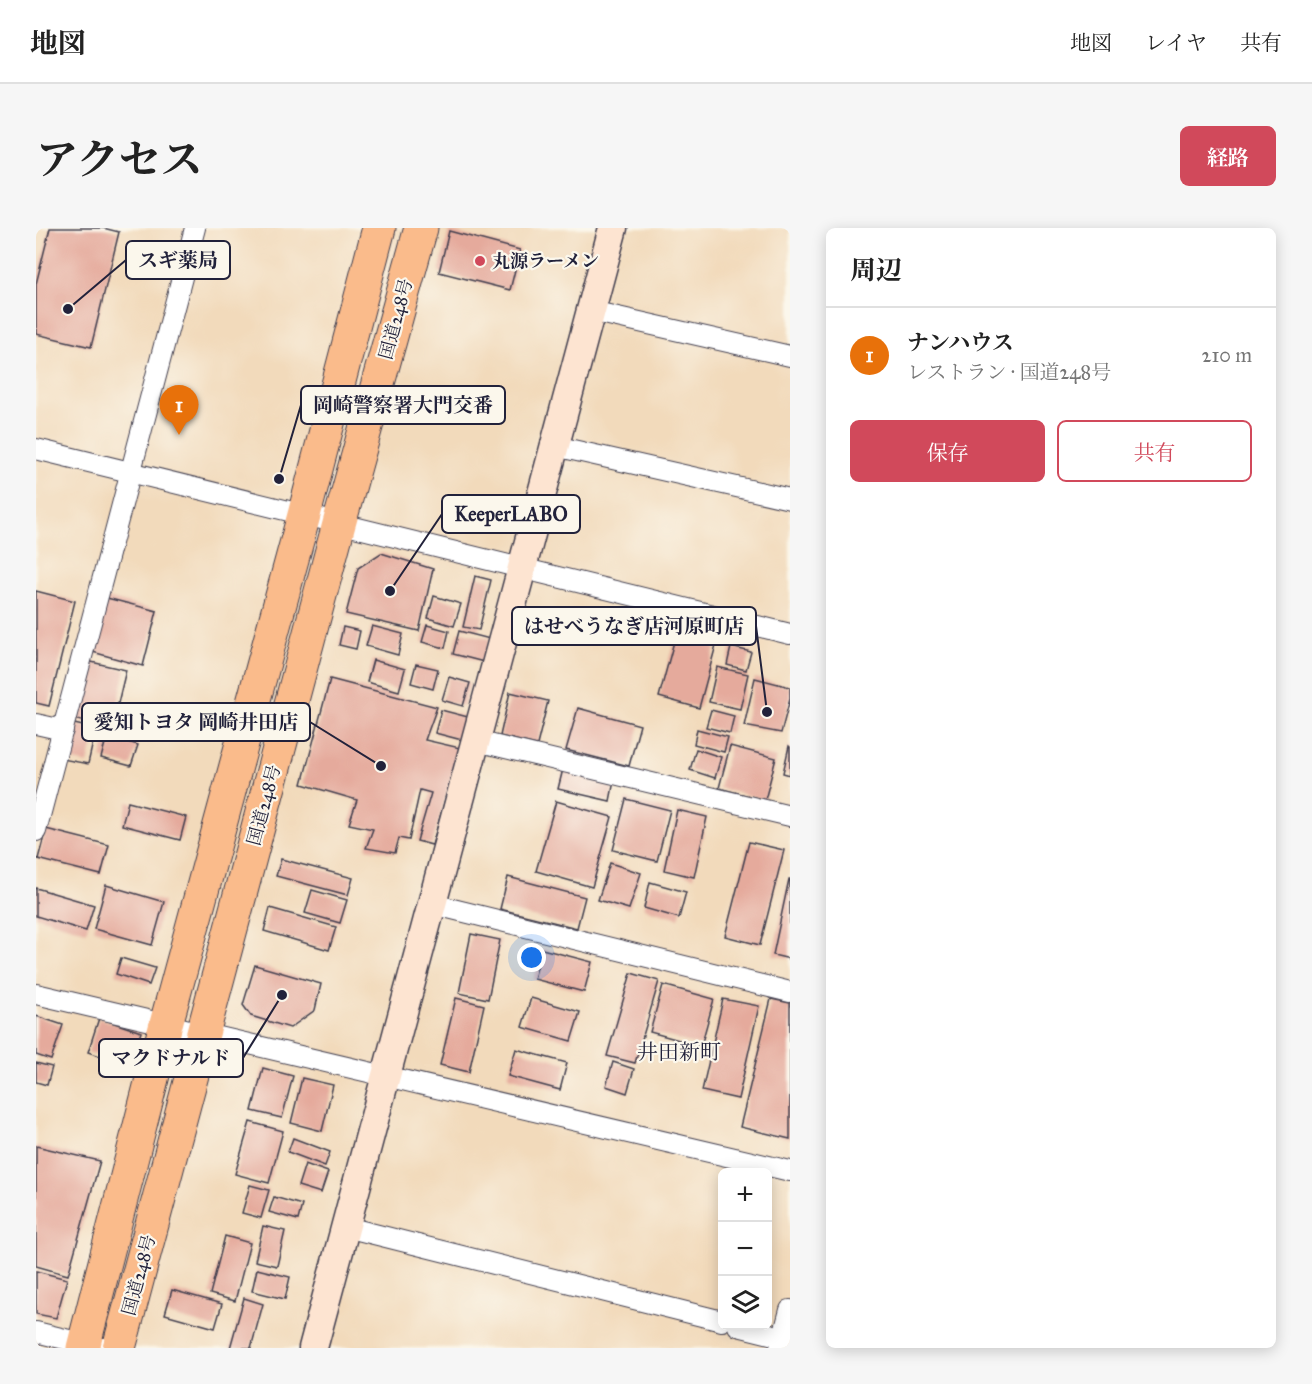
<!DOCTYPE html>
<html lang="ja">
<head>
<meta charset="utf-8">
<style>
  :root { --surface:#fff; --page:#f6f6f6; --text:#222; --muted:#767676; --line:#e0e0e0; --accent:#d1495b }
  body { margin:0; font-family:"IM FELL Great Primer","Noto Serif JP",serif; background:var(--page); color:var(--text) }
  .controls { position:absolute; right:18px; bottom:18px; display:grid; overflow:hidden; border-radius:9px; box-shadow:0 3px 15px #0003 }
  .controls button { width:54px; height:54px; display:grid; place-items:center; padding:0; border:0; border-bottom:2px solid var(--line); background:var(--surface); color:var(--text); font:30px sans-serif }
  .you { position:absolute; left:496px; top:730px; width:21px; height:21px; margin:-15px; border:4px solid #fff; border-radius:50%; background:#1a73e8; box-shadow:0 0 0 9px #1a73e833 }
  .badge { display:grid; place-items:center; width:39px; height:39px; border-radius:50%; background:var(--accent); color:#fff; font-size:20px; font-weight:700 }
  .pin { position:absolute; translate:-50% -50px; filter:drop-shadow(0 2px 3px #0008) }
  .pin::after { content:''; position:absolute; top:32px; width:21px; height:18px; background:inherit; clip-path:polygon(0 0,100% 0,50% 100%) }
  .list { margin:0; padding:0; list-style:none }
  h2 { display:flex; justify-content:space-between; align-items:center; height:78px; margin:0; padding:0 24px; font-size:26px }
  h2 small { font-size:20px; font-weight:400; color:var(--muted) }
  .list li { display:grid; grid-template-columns:39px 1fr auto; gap:18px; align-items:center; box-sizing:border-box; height:96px; padding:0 24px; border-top:2px solid var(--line) }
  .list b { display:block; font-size:22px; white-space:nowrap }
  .list p { margin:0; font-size:20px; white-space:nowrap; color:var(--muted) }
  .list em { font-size:20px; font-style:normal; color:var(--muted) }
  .actions { display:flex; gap:12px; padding:18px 24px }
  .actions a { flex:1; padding:14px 0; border:2px solid var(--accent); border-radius:9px; text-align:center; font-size:21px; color:var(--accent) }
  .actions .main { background:var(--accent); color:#fff }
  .icon { flex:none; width:33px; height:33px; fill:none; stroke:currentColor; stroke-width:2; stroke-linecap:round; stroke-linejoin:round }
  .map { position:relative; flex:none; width:754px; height:1120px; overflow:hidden; border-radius:9px }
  header { display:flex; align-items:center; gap:36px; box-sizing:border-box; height:84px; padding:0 30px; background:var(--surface); border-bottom:2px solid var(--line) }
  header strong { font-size:28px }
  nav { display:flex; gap:33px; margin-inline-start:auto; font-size:21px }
  .intro { display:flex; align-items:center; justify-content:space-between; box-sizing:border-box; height:144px; padding:0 36px }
  h1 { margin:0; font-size:42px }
  .button { padding:15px 27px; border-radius:9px; background:var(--accent); color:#fff; font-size:21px; font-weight:700 }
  main { display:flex; gap:36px; padding:0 36px }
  aside { flex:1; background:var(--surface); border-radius:9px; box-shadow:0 3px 15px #0003 }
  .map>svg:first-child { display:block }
</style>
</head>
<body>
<header>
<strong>地図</strong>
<nav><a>地図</a><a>レイヤ</a><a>共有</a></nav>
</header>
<div class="intro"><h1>アクセス</h1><a class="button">経路</a></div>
<main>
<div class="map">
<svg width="754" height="1120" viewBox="0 0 754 1120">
  <rect width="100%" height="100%" fill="#fbf7ec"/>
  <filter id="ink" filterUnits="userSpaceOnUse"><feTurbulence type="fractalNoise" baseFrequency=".0167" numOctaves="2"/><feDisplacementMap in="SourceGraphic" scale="12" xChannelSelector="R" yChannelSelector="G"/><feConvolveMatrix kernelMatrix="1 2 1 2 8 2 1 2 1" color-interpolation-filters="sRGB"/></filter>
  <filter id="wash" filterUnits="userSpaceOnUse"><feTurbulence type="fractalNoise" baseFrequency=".008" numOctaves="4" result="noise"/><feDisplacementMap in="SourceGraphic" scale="24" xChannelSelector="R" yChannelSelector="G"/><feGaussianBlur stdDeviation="1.35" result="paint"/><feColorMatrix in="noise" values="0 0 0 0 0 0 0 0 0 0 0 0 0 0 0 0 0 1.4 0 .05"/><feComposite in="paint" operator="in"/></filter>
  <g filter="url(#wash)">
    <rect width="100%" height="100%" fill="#f2dabb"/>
    <g id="blocks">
      <g fill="#e5aa9c">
        <polygon points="14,0 67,0 83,4 55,119 0,106 0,56"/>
        <polygon points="413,3 484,22 474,62 403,44"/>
        <polygon points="345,325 397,341 383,403 310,386 322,340"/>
        <polygon points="439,348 455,352 443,402 427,399"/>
        <polygon points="0,363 39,373 13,478 0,475"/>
        <polygon points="398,368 425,376 418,398 392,390"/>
        <polygon points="67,369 121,383 107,438 53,423"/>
        <polygon points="391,397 413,403 409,420 386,414"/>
        <polygon points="336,398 367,406 362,427 330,418"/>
        <polygon points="307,399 324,403 320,421 303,417"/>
        <polygon points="423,403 454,411 448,434 417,426"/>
        <polygon points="640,406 680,417 663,480 623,469"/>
        <polygon points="695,419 715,424 710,442 691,437"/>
        <polygon points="337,432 369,441 363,463 331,454"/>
        <polygon points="51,433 90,442 76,500 37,491"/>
        <polygon points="380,436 402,441 397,461 375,455"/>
        <polygon points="681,439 712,446 704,481 673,474"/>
        <polygon points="413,449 434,455 427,478 406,472"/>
        <polygon points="719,450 754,459 754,471 745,505 708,498"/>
        <polygon points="294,451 401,479 389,512 424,520 396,617 381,613 395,565 384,562 373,612 363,610 359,625 330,620 337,601 313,596 321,572 266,556"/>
        <polygon points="474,464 512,473 501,517 464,508"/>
        <polygon points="542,480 604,497 593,538 530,522"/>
        <polygon points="405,482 432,489 426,512 399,505"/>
        <polygon points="675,482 698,488 694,505 670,499"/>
        <polygon points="34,495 60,501 52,536 26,531"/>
        <polygon points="661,501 692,509 688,524 658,516"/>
        <polygon points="71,508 102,517 95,538 65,530"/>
        <polygon points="694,518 740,530 729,572 683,560"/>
        <polygon points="753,518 754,519 754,547 747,545"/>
        <polygon points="660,521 685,529 679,550 654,542"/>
        <polygon points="527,541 578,553 574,573 522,561"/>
        <polygon points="590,571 634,582 621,633 577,622"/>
        <polygon points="520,573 576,589 556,659 500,643"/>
        <polygon points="92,574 150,589 144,612 86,597"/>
        <polygon points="641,582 671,589 658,649 628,642"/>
        <polygon points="10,601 73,617 65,647 2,631"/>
        <polygon points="713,614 748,622 724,717 689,708"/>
        <polygon points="245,631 317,650 312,667 240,648"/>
        <polygon points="574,635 605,645 593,681 562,672"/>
        <polygon points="472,649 549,669 541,700 464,681"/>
        <polygon points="753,651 754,651 754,731 737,727"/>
        <polygon points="614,654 650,664 643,690 608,680"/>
        <polygon points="70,657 128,674 116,717 58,701"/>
        <polygon points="0,660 58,677 50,703 0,688"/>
        <polygon points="276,662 311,672 304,695 269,685"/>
        <polygon points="234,680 300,699 293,722 228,703"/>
        <polygon points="435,706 464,712 452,771 423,765"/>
        <polygon points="506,721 556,734 548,764 498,751"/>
        <polygon points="85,730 119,740 113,757 80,746"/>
        <polygon points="219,737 285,756 279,782 254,800 215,788 207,777"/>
        <polygon points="595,745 623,753 599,835 571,828"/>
        <polygon points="627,757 678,771 665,818 614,804"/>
        <polygon points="420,770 448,777 433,844 404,837"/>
        <polygon points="495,770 544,784 535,813 486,799"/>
        <polygon points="687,771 723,778 702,871 666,863"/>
        <polygon points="735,771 754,775 754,911 704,899"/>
        <polygon points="0,788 27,797 15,832 0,827"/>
        <polygon points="63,790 105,804 94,838 52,824"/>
        <polygon points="480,821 531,835 524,862 472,848"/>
        <polygon points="577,834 598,841 591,865 570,858"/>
        <polygon points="0,835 16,839 11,857 0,854"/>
        <polygon points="227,840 257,848 246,890 216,883"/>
        <polygon points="266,850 297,857 286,903 255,895"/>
        <polygon points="214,894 247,903 233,955 199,946"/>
        <polygon points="257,910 294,924 289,938 252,924"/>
        <polygon points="0,918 64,933 32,1047 0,1038"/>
        <polygon points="269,936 292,944 285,965 262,958"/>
        <polygon points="214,957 233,962 225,990 206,985"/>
        <polygon points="238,969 266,977 262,992 233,984"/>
        <polygon points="227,998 249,1003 241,1038 219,1033"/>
        <polygon points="189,1008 214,1015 199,1073 174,1066"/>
        <polygon points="221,1041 254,1049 249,1071 216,1063"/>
        <polygon points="0,1043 31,1051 20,1090 0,1086"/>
        <polygon points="136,1062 186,1076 179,1100 129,1086"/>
        <polygon points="208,1070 227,1076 215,1120 194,1120"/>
      </g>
    </g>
  </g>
  <g filter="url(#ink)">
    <use href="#blocks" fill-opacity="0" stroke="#413e4e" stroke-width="1.5"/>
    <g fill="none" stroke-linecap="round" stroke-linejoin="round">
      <defs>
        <g id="street">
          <polyline points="555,83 754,128"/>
          <polyline points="519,218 754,271"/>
          <polyline points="0,221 754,406"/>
          <polyline points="0,496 27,502"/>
          <polyline points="440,513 754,588"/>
          <polyline points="0,603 159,0"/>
          <polyline points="396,676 754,764"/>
          <polyline points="0,766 754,943"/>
          <polyline points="310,999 686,1093"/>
          <polyline points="702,1098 754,1111"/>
          <polyline points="0,1104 66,1120"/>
          <polyline points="744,1120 754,1082"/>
        </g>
        <polyline id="secondary" points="277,1120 577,0"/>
        <g id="highway">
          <polyline points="47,1120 130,796 268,287 343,0"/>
          <polyline points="83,1120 303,296 385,0"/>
        </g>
      </defs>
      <use href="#street" stroke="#413e4e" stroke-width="22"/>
      <use href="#secondary" stroke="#413e4e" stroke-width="31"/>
      <use href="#highway" stroke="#413e4e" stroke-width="35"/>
      <use href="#street" stroke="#fff" stroke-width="20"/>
      <use href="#secondary" stroke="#fde4d1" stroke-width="28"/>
      <use href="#highway" stroke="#fabb8b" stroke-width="33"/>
    </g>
  </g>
  <circle fill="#d1495b" stroke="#fbf7ec" stroke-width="2" cx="444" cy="33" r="6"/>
  <g text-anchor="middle" stroke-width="4.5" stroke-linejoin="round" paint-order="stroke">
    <g font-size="18" font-weight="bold" fill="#22223b" stroke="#fbf7ec" text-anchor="start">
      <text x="456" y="39">丸源ラーメン</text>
    </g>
    <g font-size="18" fill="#22223b" stroke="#fbf7ec">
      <text transform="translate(360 91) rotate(-75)" y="6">国道248号</text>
      <text transform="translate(228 577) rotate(-75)" y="6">国道248号</text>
      <text transform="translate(103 1047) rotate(-75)" y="6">国道248号</text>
    </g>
    <g font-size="21" fill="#22223b" stroke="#fbf7ec">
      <text x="643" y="831">井田新町</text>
    </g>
  </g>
  <path fill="none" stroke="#22223b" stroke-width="2" d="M32 81L90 32M243 251L265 177M354 363L406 286M731 484L720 398M345 538L274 494M246 767L207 830"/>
  <g fill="#22223b" stroke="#fbf7ec" stroke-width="2">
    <circle cx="32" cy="81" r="6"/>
    <circle cx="243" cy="251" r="6"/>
    <circle cx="354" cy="363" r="6"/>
    <circle cx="731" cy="484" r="6"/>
    <circle cx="345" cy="538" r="6"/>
    <circle cx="246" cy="767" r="6"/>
  </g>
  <g fill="#fbf7ec" stroke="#22223b" stroke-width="2">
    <rect x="90" y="13" width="104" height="38" rx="6"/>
    <rect x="265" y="158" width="204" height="38" rx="6"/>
    <rect x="406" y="267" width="138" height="38" rx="6"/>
    <rect x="476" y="379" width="244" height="38" rx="6"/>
    <rect x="46" y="475" width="228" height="38" rx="6"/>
    <rect x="63" y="811" width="144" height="38" rx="6"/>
  </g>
  <g font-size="20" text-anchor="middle" font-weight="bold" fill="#22223b">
    <text x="142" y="39">スギ薬局</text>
    <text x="367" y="184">岡崎警察署大門交番</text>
    <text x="475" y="293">KeeperLABO</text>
    <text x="598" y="405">はせべうなぎ店河原町店</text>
    <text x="160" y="501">愛知トヨタ 岡崎井田店</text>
    <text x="135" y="837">マクドナルド</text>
  </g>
</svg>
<div class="controls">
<button>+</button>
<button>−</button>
<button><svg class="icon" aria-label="layers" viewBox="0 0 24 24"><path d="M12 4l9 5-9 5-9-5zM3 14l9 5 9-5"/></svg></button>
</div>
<div class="you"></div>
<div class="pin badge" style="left:143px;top:207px;background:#e8710a">1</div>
</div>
<aside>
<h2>周辺<small></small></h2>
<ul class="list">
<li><span class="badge" style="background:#e8710a">1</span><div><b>ナンハウス</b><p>レストラン · 国道248号</p></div><em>210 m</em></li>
</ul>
<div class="actions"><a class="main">保存</a><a>共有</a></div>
</aside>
</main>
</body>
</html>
